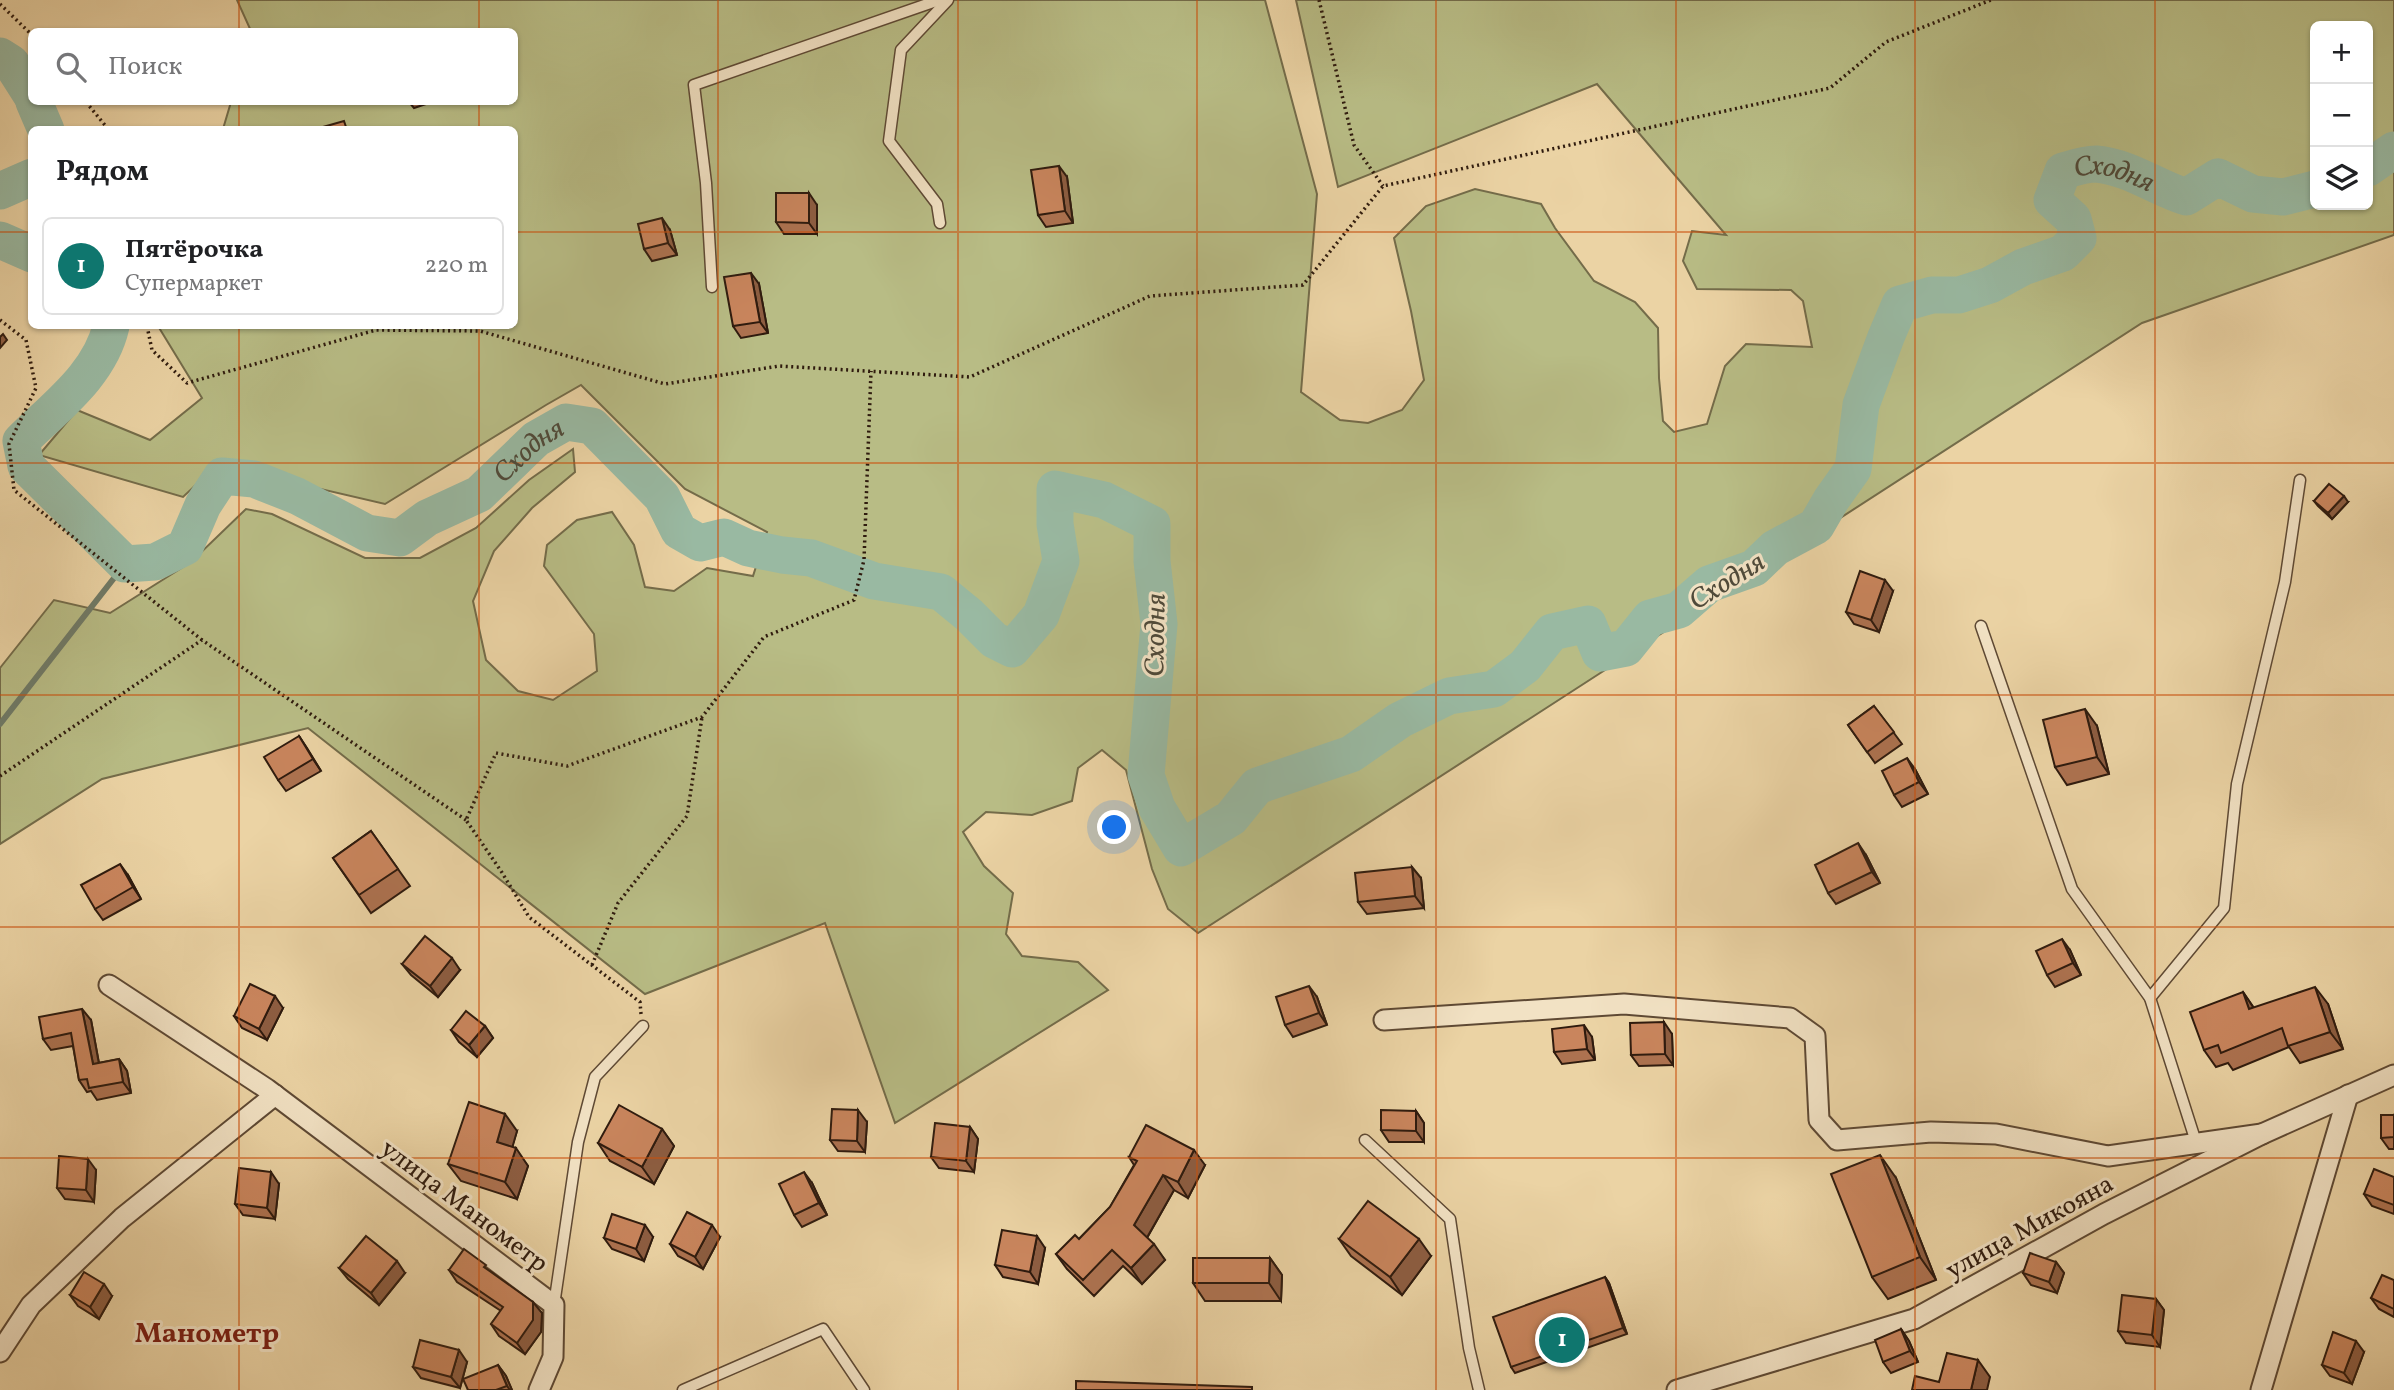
<!DOCTYPE html>
<html lang="ru">
<head>
<meta charset="utf-8">
<style>
  :root { --surface:#fff; --page:#f2f2f2; --text:#202124; --muted:#757577; --line:#e0e0e0; --accent:#0f766e }
  body { margin:0; font-family:Vollkorn,serif; background:var(--page); color:var(--text) }
  .controls { position:absolute; right:21px; top:21px; display:grid; overflow:hidden; border-radius:10px; box-shadow:0 2px 5px #0004 }
  .controls button { width:63px; height:63px; display:grid; place-items:center; padding:0; border:0; border-bottom:2px solid var(--line); background:var(--surface); color:var(--text); font:35px sans-serif }
  .you { position:absolute; left:1115px; top:828px; width:24px; height:24px; margin:-18px; border:5px solid #fff; border-radius:50%; background:#1a73e8; box-shadow:0 0 0 10px #1a73e833 }
  .badge { display:grid; place-items:center; width:46px; height:46px; border-radius:50%; background:var(--accent); color:#fff; font-size:23px; font-weight:700 }
  .pin { position:absolute; translate:-50% -50%; border:4px solid #fff; box-shadow:0 2px 7px #0006 }
  .list { margin:0; padding:0; list-style:none }
  h2 { display:flex; justify-content:space-between; align-items:center; height:91px; margin:0; padding:0 28px; font-size:30px }
  h2 small { font-size:23px; font-weight:400; color:var(--muted) }
  .list li { display:grid; grid-template-columns:46px 1fr auto; gap:21px; align-items:center; box-sizing:border-box; height:98px; margin:0 14px 14px; padding:0 14px; border:2px solid var(--line); border-radius:10px }
  .list b { display:block; font-size:26px; white-space:nowrap }
  .list p { margin:0; font-size:23px; white-space:nowrap; color:var(--muted) }
  .list em { font-size:23px; font-style:normal; color:var(--muted) }
  .icon { flex:none; width:38px; height:38px; fill:none; stroke:currentColor; stroke-width:2; stroke-linecap:round; stroke-linejoin:round }
  .map { position:relative; flex:none; width:2394px; height:1390px; overflow:hidden }
  .search { position:absolute; background:var(--surface); box-shadow:0 2px 5px #0004; left:28px; top:28px; width:490px; height:77px; display:flex; align-items:center; gap:18px; box-sizing:border-box; padding:0 24px; border-radius:10px; color:var(--muted); font-size:26px }
  .panel { position:absolute; background:var(--surface); box-shadow:0 2px 5px #0004; left:28px; top:126px; width:490px; height:203px; border-radius:10px }
  .map>svg:first-child { display:block }
</style>
</head>
<body>
<div class="map">
<svg width="2394" height="1390" viewBox="0 0 2394 1390">
  <rect width="100%" height="100%" fill="#ebd3a4"/>
  <filter id="stains"><feTurbulence type="fractalNoise" baseFrequency=".00286" numOctaves="4"/><feColorMatrix values="0 0 0 0 .2 0 0 0 0 .09 0 0 0 0 .02 0 0 0 .5 -.17"/></filter>
  <radialGradient id="worn" r=".72"><stop offset=".6" stop-color="#630" stop-opacity="0"/><stop offset="1" stop-color="#630" stop-opacity=".3"/></radialGradient>
  <path fill="#b8bc85" stroke="#746c4a" stroke-width="2" fill-rule="evenodd" d="M237,0h1028l52,194 -16,198 39,28 28,3 34,-13 22,-30 -13,-69 -17,-73 32,-32 49,-17 66,15 14,24 39,53 41,21 23,26 1,50 4,43 11,11 33,-8 18,-58 21,-22 66,3 -9,-46 -12,-11 -94,-1 -14,-28 9,-30 34,4 -129,-151 -259,103 -42,-187h1098v235l-252,88 -944,610 -30,-24 -16,-40 -26,-99 -24,-20 -24,18 -6,33 -40,14 -46,-3 -23,20 21,34 29,27 -7,41 16,22 56,6 30,28 -213,133 -70,-200 -180,71 -337,-266 -206,51 -102,65v-176l54,-68 56,13 81,-51 55,-53 26,5 93,44h55l56,-30 53,-48 44,-31 2,23 -43,36 -38,43 -21,50 13,59 32,31 35,9 44,-29 -3,-37 -50,-68 3,-21 30,-25 35,-8 22,33 11,42 29,4 33,-23 46,8 14,-44 -82,-43 -104,-104 -35,20 -161,99 -168,-39 -34,32 -144,-42 38,-45 73,30 52,-42 -44,-72h356v-196l-291,-1 8,-27h283v-70l-263,-1zM2315,26h53v179h-53z"/>
  <g fill="none" stroke-linecap="round" stroke-linejoin="round">
    <polyline stroke="#6f7a67" stroke-width="6" points="0,724 125,564"/>
    <g stroke="#99b9a2" stroke-width="37">
      <polyline points="0,56 11,63 32,96"/>
      <polyline points="34,102 46,130"/>
      <polyline points="2368,168 2394,150"/>
      <polyline points="0,191 32,177"/>
      <polyline points="0,240 32,254"/>
      <path id="s1" d="M111,326c-11,49 -56,81 -90,115l5,25 99,98 30,-2 30,-15 18,-42 19,-29 32,3 43,17 70,37 33,5 27,-20 52,-24 57,-55 30,-17 26,4 70,71 17,34 21,12 24,-6 24,11 34,7 29,3 63,23 67,11 28,23 25,25 18,9 29,-34 20,-54 -6,-37v-35l49,11 48,24v37l7,63 -13,151 11,33 24,40 50,-30 26,-32 94,-32 49,-34 49,-24 45,-7 31,-23 27,-34 36,-8 12,29 26,-5 24,-30 29,-8 30,-26 45,-16 21,-20 41,-22 15,-26 22,-31 8,-64 25,-68 14,-33 32,-9h27l31,-10 33,-18 40,-14 15,-15 -5,-19 -21,-19 11,-29c10,-3 22,-7 33,-7 33,3 59,23 90,33l32,-20 35,17 30,3 32,-8"/>
    </g>
    <defs>
      <g id="lane">
        <polyline points="940,223 937,204 889,141 901,50 948,0"/>
        <polyline points="712,287 706,183 694,85 939,0"/>
        <polyline points="1981,626 2072,889 2150,998 2196,1142"/>
        <polyline points="2150,998 2224,908 2237,784 2285,582 2300,480"/>
        <polyline points="1365,1140 1450,1219 1469,1348 1479,1390"/>
        <polyline points="554,1305 578,1142 595,1077 643,1026"/>
        <polyline points="683,1390 823,1329 864,1390"/>
      </g>
      <g id="street">
        <polyline points="109,985 267,1089 554,1305 553,1357 539,1390"/>
        <polyline points="1384,1020 1624,1004 1790,1018 1815,1036 1819,1120 1837,1140 1931,1132 1996,1134 2108,1156 2262,1134"/>
        <polyline points="0,1352 31,1305 122,1218 275,1095"/>
        <polyline points="1677,1390 1914,1319 2104,1214 2262,1134 2394,1075"/>
        <polyline points="2261,1390 2348,1095"/>
      </g>
    </defs>
    <use href="#lane" stroke="#5e4934" stroke-width="13"/>
    <use href="#street" stroke="#5e4934" stroke-width="23"/>
    <g stroke="#2f1b0e" stroke-width="3.5" stroke-dasharray="2 3.5" stroke-linecap="butt">
      <polyline points="1319,0 1354,145 1383,186"/>
      <polyline points="0,4 32,35"/>
      <polyline points="86,102 109,130"/>
      <polyline points="0,320 26,340 36,388 9,444 14,490 202,640"/>
      <polyline points="147,326 152,350 187,383 376,330 480,331 665,384 779,366 970,377 1150,296 1303,285 1383,186 1830,88 1886,42 1991,0"/>
      <polyline points="0,776 202,640 466,820"/>
      <polyline points="592,965 618,903 687,816 702,717"/>
      <polyline points="641,1014 640,1002 529,917 501,871 466,820 496,753 567,766 702,717 764,637 854,600 864,560 871,371"/>
    </g>
    <use href="#lane" stroke="#f2e2c4" stroke-width="10"/>
    <use href="#street" stroke="#f2e2c4" stroke-width="19"/>
  </g>
  <g fill="#ad7250" stroke="#2f1b0e" stroke-width="2">
    <polygon points="409,102 432,102 414,108"/>
    <polygon points="1067,177 1073,223 1046,227 1038,215"/>
    <polygon points="817,205 817,234 784,234 776,222"/>
    <polygon points="670,230 677,255 652,261 644,249"/>
    <polygon points="759,284 768,333 741,338 733,326"/>
    <polygon points="2314,501 2348,502 2332,519 2318,506"/>
    <polygon points="1893,591 1879,632 1854,624 1846,612"/>
    <polygon points="1874,706 1902,744 1875,763 1848,725"/>
    <polygon points="2097,726 2109,774 2067,785 2055,767"/>
    <polygon points="299,736 321,771 286,791 278,780"/>
    <polygon points="1915,769 1928,794 1902,807 1894,795"/>
    <polygon points="371,831 410,886 371,913 333,858"/>
    <polygon points="1866,855 1880,883 1836,904 1828,893"/>
    <polygon points="128,875 141,899 103,920 95,909"/>
    <polygon points="1421,878 1424,908 1367,914 1358,902"/>
    <polygon points="2070,950 2081,975 2055,987 2047,975"/>
    <polygon points="402,964 460,970 438,997 411,975"/>
    <polygon points="2243,992 2254,1008 2328,1004 2343,1049 2300,1063 2289,1047 2233,1070 2228,1063 2216,1067 2204,1050"/>
    <polygon points="1317,997 1327,1025 1293,1037 1285,1025"/>
    <polygon points="283,1008 267,1040 242,1028 234,1016"/>
    <polygon points="91,1020 99,1063 119,1059 127,1071 131,1093 97,1100 91,1091 87,1092 79,1080 73,1046 51,1050 43,1039"/>
    <polygon points="485,1026 493,1038 477,1057 459,1042 451,1030"/>
    <polygon points="1672,1034 1673,1065 1639,1066 1631,1055"/>
    <polygon points="1592,1037 1595,1060 1562,1064 1554,1052"/>
    <polygon points="1416,1111 1424,1123 1424,1142 1389,1142 1381,1130"/>
    <polygon points="2394,1115 2394,1149 2389,1149 2381,1138"/>
    <polygon points="867,1122 865,1152 838,1151 830,1140"/>
    <polygon points="970,1127 978,1139 974,1172 939,1168 931,1157"/>
    <polygon points="662,1129 674,1146 654,1184 610,1161 598,1143"/>
    <polygon points="517,1131 512,1147 528,1166 517,1199 461,1181 448,1164"/>
    <polygon points="1129,1157 1205,1165 1188,1198 1174,1190 1147,1238 1165,1260 1142,1284 1123,1266 1094,1296 1067,1269 1056,1254 1079,1239 1110,1207 1134,1165"/>
    <polygon points="96,1170 94,1202 65,1199 57,1188"/>
    <polygon points="2394,1177 2394,1214 2372,1206 2364,1194"/>
    <polygon points="1896,1178 1936,1280 1888,1299 1872,1277"/>
    <polygon points="812,1183 827,1215 802,1227 794,1215"/>
    <polygon points="279,1184 275,1219 243,1215 235,1204"/>
    <polygon points="653,1237 644,1261 612,1249 604,1238"/>
    <polygon points="720,1237 703,1269 678,1256 670,1244"/>
    <polygon points="1339,1239 1431,1256 1402,1295 1351,1256"/>
    <polygon points="1045,1248 1038,1284 1003,1277 995,1265"/>
    <polygon points="1270,1258 1282,1275 1281,1301 1205,1301 1193,1283"/>
    <polygon points="2056,1262 2064,1273 2057,1293 2031,1285 2023,1273"/>
    <polygon points="339,1268 405,1273 379,1305 348,1279"/>
    <polygon points="449,1270 490,1271 542,1313 541,1332 525,1354 499,1336 491,1324 501,1311 457,1282"/>
    <polygon points="1605,1277 1609,1283 1627,1334 1515,1373 1511,1367"/>
    <polygon points="2394,1280 2394,1317 2379,1309 2371,1298"/>
    <polygon points="70,1295 112,1296 99,1319 78,1306"/>
    <polygon points="2156,1299 2164,1310 2160,1347 2126,1343 2118,1331"/>
    <polygon points="1901,1329 1909,1341 1918,1362 1891,1373 1883,1362"/>
    <polygon points="2364,1352 2352,1384 2330,1376 2322,1365"/>
    <polygon points="467,1362 460,1388 421,1378 413,1367"/>
    <polygon points="498,1365 506,1376 512,1390 468,1390"/>
  </g>
  <g fill="#8d5d41" stroke="#2f1b0e" stroke-width="2">
    <polygon points="1059,166 1067,177 1073,223 1065,211"/>
    <polygon points="809,193 817,205 817,234 809,223"/>
    <polygon points="662,218 670,230 677,255 668,243"/>
    <polygon points="751,273 759,284 768,333 760,322"/>
    <polygon points="3,334 7,340 0,348 0,337"/>
    <polygon points="2344,496 2348,502 2332,519 2328,513"/>
    <polygon points="1885,580 1893,591 1879,632 1871,620"/>
    <polygon points="2085,709 2097,726 2109,774 2097,757"/>
    <polygon points="299,736 307,748 321,771 313,759"/>
    <polygon points="1907,758 1915,769 1928,794 1919,782"/>
    <polygon points="1858,843 1866,855 1880,883 1872,872"/>
    <polygon points="120,864 128,875 141,899 133,887"/>
    <polygon points="1412,867 1421,878 1424,908 1415,896"/>
    <polygon points="2062,939 2070,950 2081,975 2073,963"/>
    <polygon points="452,958 460,970 438,997 430,986"/>
    <polygon points="1309,986 1317,997 1327,1025 1319,1013"/>
    <polygon points="2315,987 2328,1004 2343,1049 2330,1032"/>
    <polygon points="2243,992 2255,1010 2249,1009"/>
    <polygon points="275,996 283,1008 267,1040 259,1029"/>
    <polygon points="82,1009 91,1020 101,1075 93,1064"/>
    <polygon points="1664,1022 1672,1034 1673,1065 1665,1054"/>
    <polygon points="1584,1025 1592,1037 1595,1060 1587,1049"/>
    <polygon points="485,1026 493,1038 477,1057 469,1045"/>
    <polygon points="119,1059 127,1071 131,1093 123,1082"/>
    <polygon points="858,1110 867,1122 865,1152 857,1141"/>
    <polygon points="1416,1111 1424,1123 1424,1142 1416,1131"/>
    <polygon points="505,1114 517,1131 509,1159 497,1142"/>
    <polygon points="970,1127 978,1139 974,1172 966,1161"/>
    <polygon points="662,1129 674,1146 654,1184 642,1167"/>
    <polygon points="516,1148 528,1166 517,1199 505,1182"/>
    <polygon points="1194,1150 1205,1165 1188,1198 1178,1182"/>
    <polygon points="1880,1155 1896,1178 1936,1280 1920,1257"/>
    <polygon points="88,1159 96,1170 94,1202 86,1190"/>
    <polygon points="271,1172 279,1184 275,1219 267,1208"/>
    <polygon points="804,1172 812,1183 827,1215 819,1203"/>
    <polygon points="1163,1175 1174,1190 1145,1241 1134,1225"/>
    <polygon points="645,1225 653,1237 644,1261 636,1249"/>
    <polygon points="712,1225 720,1237 703,1269 695,1257"/>
    <polygon points="1037,1236 1045,1248 1038,1284 1030,1272"/>
    <polygon points="1419,1239 1431,1256 1402,1295 1390,1277"/>
    <polygon points="1154,1244 1165,1260 1142,1284 1131,1268"/>
    <polygon points="1270,1258 1282,1275 1281,1301 1269,1283"/>
    <polygon points="397,1261 405,1273 379,1305 371,1293"/>
    <polygon points="2056,1262 2064,1273 2057,1293 2049,1282"/>
    <polygon points="1605,1277 1609,1283 1627,1334 1623,1328"/>
    <polygon points="104,1284 112,1296 99,1319 90,1307"/>
    <polygon points="2156,1299 2164,1310 2160,1347 2152,1335"/>
    <polygon points="533,1302 542,1313 541,1332 525,1354 517,1343"/>
    <polygon points="1901,1329 1909,1341 1918,1362 1910,1351"/>
    <polygon points="2356,1341 2364,1352 2352,1384 2344,1373"/>
    <polygon points="459,1350 467,1362 460,1388 451,1377"/>
    <polygon points="1978,1360 1990,1377 1987,1390 1971,1390"/>
    <polygon points="498,1365 506,1376 512,1390 510,1390 507,1386"/>
  </g>
  <g fill="#c9855d" stroke="#2f1b0e" stroke-width="2">
    <polygon points="344,121 347,130 324,130 323,127"/>
    <polygon points="1059,166 1065,211 1038,215 1031,170"/>
    <polygon points="776,193 809,193 809,223 776,222"/>
    <polygon points="662,218 668,243 644,249 638,224"/>
    <polygon points="751,273 760,322 733,326 724,277"/>
    <polygon points="2329,484 2344,496 2328,513 2314,501"/>
    <polygon points="1860,571 1885,580 1871,620 1846,612"/>
    <polygon points="1874,706 1894,732 1867,752 1848,725"/>
    <polygon points="2085,709 2097,757 2055,767 2043,720"/>
    <polygon points="299,736 313,759 278,780 264,757"/>
    <polygon points="1907,758 1919,782 1894,795 1882,771"/>
    <polygon points="371,831 398,869 359,895 333,858"/>
    <polygon points="1858,843 1872,872 1828,893 1815,865"/>
    <polygon points="120,864 133,887 95,909 81,885"/>
    <polygon points="1412,867 1415,896 1358,902 1355,873"/>
    <polygon points="425,936 452,958 430,986 402,964"/>
    <polygon points="2062,939 2073,963 2047,975 2036,951"/>
    <polygon points="250,984 275,996 259,1029 234,1016"/>
    <polygon points="1309,986 1319,1013 1285,1025 1276,997"/>
    <polygon points="2315,987 2330,1032 2288,1046 2282,1028 2221,1053 2218,1045 2204,1050 2190,1012 2243,992 2249,1009"/>
    <polygon points="82,1009 93,1064 119,1059 123,1082 89,1088 87,1079 79,1080 71,1033 43,1039 39,1017"/>
    <polygon points="466,1011 485,1026 469,1045 451,1030"/>
    <polygon points="1664,1022 1665,1054 1631,1055 1630,1023"/>
    <polygon points="1584,1025 1587,1049 1554,1052 1552,1029"/>
    <polygon points="469,1102 505,1114 497,1142 516,1148 505,1182 448,1164"/>
    <polygon points="619,1105 662,1129 642,1167 598,1143"/>
    <polygon points="832,1109 858,1110 857,1141 830,1140"/>
    <polygon points="1381,1110 1416,1111 1416,1131 1381,1130"/>
    <polygon points="2381,1115 2394,1115 2394,1137 2381,1138"/>
    <polygon points="935,1123 970,1127 966,1161 931,1157"/>
    <polygon points="1146,1125 1194,1150 1178,1182 1163,1175 1134,1225 1154,1244 1131,1268 1112,1250 1083,1280 1056,1254 1075,1235 1079,1239 1110,1207 1137,1161 1129,1157"/>
    <polygon points="1880,1155 1920,1257 1872,1277 1831,1174"/>
    <polygon points="59,1156 88,1159 86,1190 57,1188"/>
    <polygon points="239,1168 271,1172 267,1208 235,1204"/>
    <polygon points="2374,1169 2394,1177 2394,1205 2364,1194"/>
    <polygon points="804,1172 819,1203 794,1215 779,1184"/>
    <polygon points="1368,1201 1419,1239 1390,1277 1339,1239"/>
    <polygon points="687,1212 712,1225 695,1257 670,1244"/>
    <polygon points="612,1214 645,1225 636,1249 604,1238"/>
    <polygon points="1002,1230 1037,1236 1030,1272 995,1265"/>
    <polygon points="366,1236 397,1261 371,1293 339,1268"/>
    <polygon points="464,1249 486,1265 484,1267 533,1302 533,1320 517,1343 491,1324 503,1307 449,1270"/>
    <polygon points="2030,1253 2056,1262 2049,1282 2023,1273"/>
    <polygon points="1193,1258 1270,1258 1269,1283 1193,1283"/>
    <polygon points="84,1272 104,1284 90,1307 70,1295"/>
    <polygon points="2382,1275 2394,1280 2394,1309 2371,1298"/>
    <polygon points="1605,1277 1623,1328 1511,1367 1493,1317"/>
    <polygon points="2122,1295 2156,1299 2152,1335 2118,1331"/>
    <polygon points="1901,1329 1910,1351 1883,1362 1875,1340"/>
    <polygon points="2333,1332 2356,1341 2344,1373 2322,1365"/>
    <polygon points="420,1340 459,1350 451,1377 413,1367"/>
    <polygon points="1947,1353 1978,1360 1971,1390 1912,1390 1915,1376 1939,1382"/>
    <polygon points="498,1365 507,1386 496,1390 468,1390 463,1379"/>
    <polygon points="1076,1381 1252,1387 1252,1390 1076,1390"/>
  </g>
  <path fill="none" stroke="#cc500c" stroke-width="2" stroke-opacity="0.55" d="M239,0v32M479,0v32M718,0v1390M958,0v1390M1197,0v1390M1436,0v1390M1676,0v1390M1915,0v1390M2155,0v1390M239,102v28M479,102v28M0,232h32M514,232h1880M239,326v1064M479,326v1064M0,463h2394M0,695h2394M0,927h2394M0,1158h2394"/>
  <g text-anchor="middle" stroke-width="6" stroke-linejoin="round" paint-order="stroke">
    <g font-size="26" fill="#2f1b0e" stroke="#f2e2c4">
      <text transform="translate(465 1205) rotate(37)" y="9">улица Манометр</text>
      <text transform="translate(2029 1226) rotate(-29)" y="9">улица Микояна</text>
    </g>
    <g font-size="28" font-style="italic" fill="#4f4a3a" stroke="#f2e2c4">
      <text dy="10" stroke="none"><textPath href="#s1" startOffset="3328">Сходня</textPath></text>
      <text dy="10" stroke="none"><textPath href="#s1" startOffset="805">Сходня</textPath></text>
      <text transform="translate(1726 580) rotate(-32)" y="10">Сходня</text>
      <text transform="translate(1154 635) rotate(-89)" y="10">Сходня</text>
    </g>
    <g font-size="28" font-weight="bold" fill="#7a1f14" stroke="#f2e2c4">
      <text x="207" y="1342">Манометр</text>
    </g>
  </g>
  <rect width="100%" height="100%" filter="url(#stains)"/>
  <rect width="100%" height="100%" fill="url(#worn)"/>
</svg>
<div class="controls">
<button>+</button>
<button>−</button>
<button><svg class="icon" aria-label="layers" viewBox="0 0 24 24"><path d="M12 4l9 5-9 5-9-5zM3 14l9 5 9-5"/></svg></button>
</div>
<div class="you"></div>
<div class="pin badge" style="left:1562px;top:1340px">1</div>
<div class="search"><svg class="icon" aria-label="search" viewBox="0 0 24 24"><circle cx="10" cy="10" r="6"/><path d="M15 15l6 6"/></svg>Поиск</div>
<section class="panel">
<h2>Рядом<small></small></h2>
<ul class="list">
<li><span class="badge">1</span><div><b>Пятёрочка</b><p>Супермаркет</p></div><em>220 m</em></li>
</ul>
</section>
</div>
</body>
</html>
